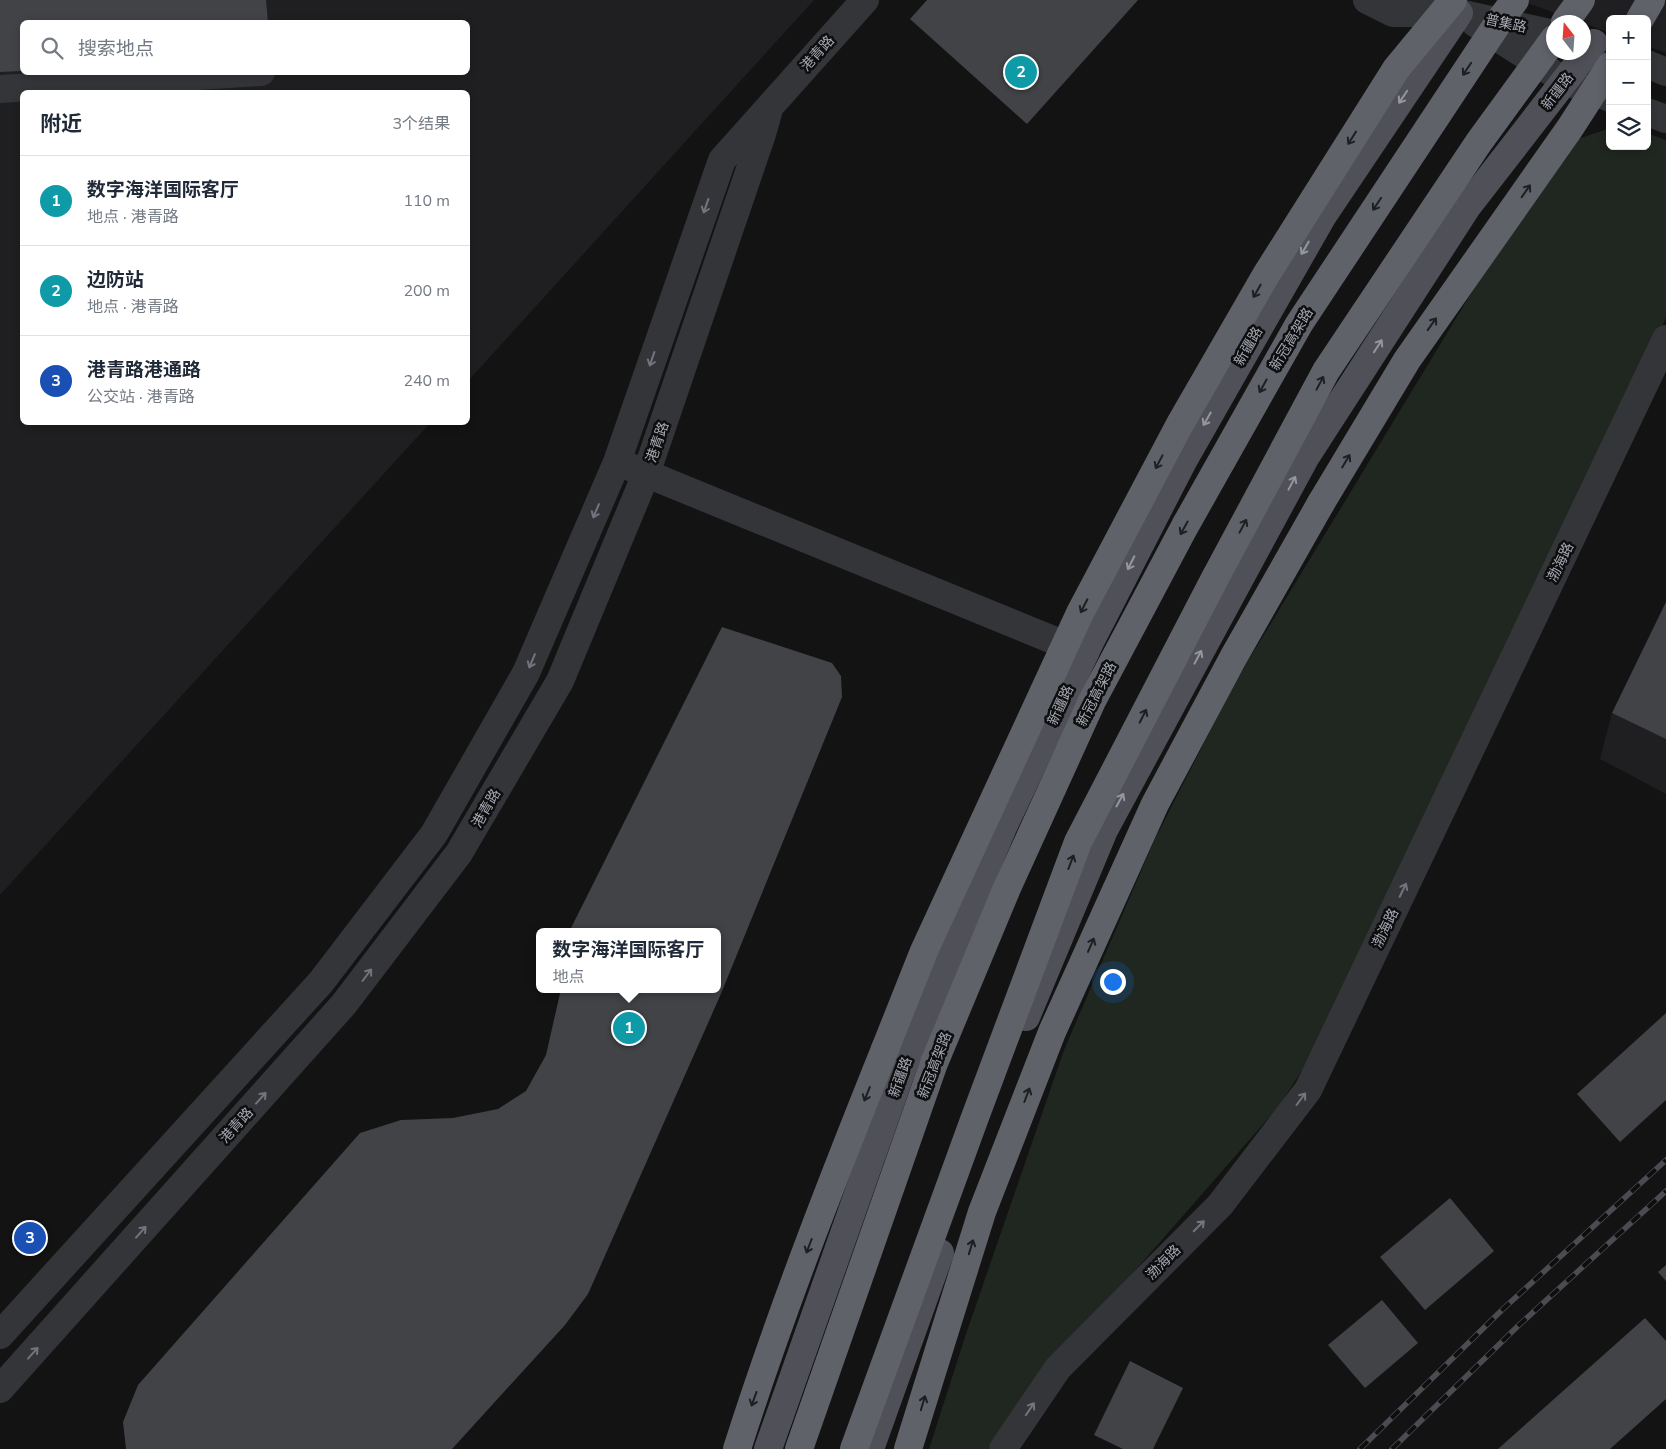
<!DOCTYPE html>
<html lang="zh">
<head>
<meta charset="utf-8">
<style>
  :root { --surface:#fff; --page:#f2f2f3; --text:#1f2937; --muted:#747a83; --line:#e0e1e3; --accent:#796838 }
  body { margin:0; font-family:"Nunito Sans","Noto Sans SC",sans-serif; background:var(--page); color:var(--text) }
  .controls { position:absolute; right:15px; top:15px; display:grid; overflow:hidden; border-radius:8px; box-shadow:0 2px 8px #0003 }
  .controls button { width:45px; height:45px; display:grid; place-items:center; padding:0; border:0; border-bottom:1px solid var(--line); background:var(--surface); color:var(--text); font:25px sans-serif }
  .compass { position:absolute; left:1546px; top:15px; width:45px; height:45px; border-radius:50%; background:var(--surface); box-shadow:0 2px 8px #0003; rotate:343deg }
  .you { position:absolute; left:1112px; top:981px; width:18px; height:18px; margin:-12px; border:4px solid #fff; border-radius:50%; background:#1a73e8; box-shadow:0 0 0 8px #1a73e833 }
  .badge { display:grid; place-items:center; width:32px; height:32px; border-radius:50%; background:var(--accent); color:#fff; font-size:16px; font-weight:700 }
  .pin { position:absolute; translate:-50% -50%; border:2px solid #fff; box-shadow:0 1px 5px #0006 }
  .popup { position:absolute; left:536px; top:928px; width:185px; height:65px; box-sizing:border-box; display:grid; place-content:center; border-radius:8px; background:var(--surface); filter:drop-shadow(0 1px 4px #0005); font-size:16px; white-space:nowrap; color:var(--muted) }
  .popup b { font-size:19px; color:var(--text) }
  .popup::after { content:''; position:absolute; left:50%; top:100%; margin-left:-10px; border:10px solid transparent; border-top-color:var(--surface) }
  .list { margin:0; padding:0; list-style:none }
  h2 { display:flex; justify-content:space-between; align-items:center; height:65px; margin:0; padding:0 20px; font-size:21px }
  h2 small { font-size:16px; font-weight:400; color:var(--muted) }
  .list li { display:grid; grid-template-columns:32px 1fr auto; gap:15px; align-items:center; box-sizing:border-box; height:90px; padding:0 20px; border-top:1px solid var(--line) }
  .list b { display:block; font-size:19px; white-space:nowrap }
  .list p { margin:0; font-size:16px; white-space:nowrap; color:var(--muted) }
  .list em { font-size:16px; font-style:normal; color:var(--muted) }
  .icon { flex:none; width:28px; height:28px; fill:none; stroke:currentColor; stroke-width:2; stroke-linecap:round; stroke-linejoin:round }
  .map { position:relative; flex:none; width:1666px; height:1449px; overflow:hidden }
  .search { position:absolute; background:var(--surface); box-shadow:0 2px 8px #0003; left:20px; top:20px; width:450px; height:55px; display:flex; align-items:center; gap:12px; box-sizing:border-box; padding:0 18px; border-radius:8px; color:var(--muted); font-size:19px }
  .panel { position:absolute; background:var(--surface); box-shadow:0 2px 8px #0003; left:20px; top:90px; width:450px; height:335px; border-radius:8px }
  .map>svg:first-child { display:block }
</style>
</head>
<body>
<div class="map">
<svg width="1666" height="1449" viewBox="0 0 1666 1449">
  <rect width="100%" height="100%" fill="#131314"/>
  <g fill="#1f1f21" fill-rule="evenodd">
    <path d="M0,0h814l-346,381v-289h-446v330l408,1 -430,472zM22,22h446v50h-446z"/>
    <polygon points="1519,0 1666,0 1666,53 1647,46 1647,19 1610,19 1610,33"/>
    <polygon points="1666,602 1666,794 1600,759 1612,713"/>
  </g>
  <polygon fill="#1f2720" points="1610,128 1610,146 1647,146 1647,133 1666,140 1666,318 1477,708 1317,1047 1279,1106 1014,1409 988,1449 929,1449 966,1334 1064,1050 1154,841 1234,684 1472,292 1578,139"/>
  <g fill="#424347">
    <polygon points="0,0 266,0 268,22 22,22 22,71 0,72"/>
    <polygon points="927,0 1138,0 1027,124 910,19"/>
    <polygon points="1666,602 1666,739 1612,713"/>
    <polygon points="722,627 832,663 841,676 842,697 720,996 588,1294 565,1325 452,1449 126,1449 123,1422 138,1385 360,1133 401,1120 453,1118 498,1109 526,1091 546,1055 561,989 718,989 718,932 569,932"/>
    <polygon points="1666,1013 1666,1100 1620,1142 1577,1094"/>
    <polygon points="1450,1198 1494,1251 1425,1310 1380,1257"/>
    <polygon points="1666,1265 1666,1281 1658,1272"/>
    <polygon points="1382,1300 1418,1343 1365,1388 1328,1345"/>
    <polygon points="1645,1318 1666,1341 1666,1399 1610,1449 1498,1449"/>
    <polygon points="1130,1361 1183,1388 1153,1449 1123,1449 1094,1435"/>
  </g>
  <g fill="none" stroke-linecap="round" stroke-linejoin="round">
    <g stroke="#343539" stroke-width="28">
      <polyline points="1367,0 1393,13 1459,13 1554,34"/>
      <polyline points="1475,23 1565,81 1610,98"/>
      <polyline points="1647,64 1666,72"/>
      <polyline points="0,89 261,72"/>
      <polyline points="1647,112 1666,119"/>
      <polyline points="630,467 1085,653"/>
      <polyline points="0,1335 321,982 434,834 526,673 617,462 722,160 865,0"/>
      <polyline points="0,1389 344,1004 459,853 560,681 646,474 762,134 768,113"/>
      <polyline points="1003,1449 1058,1368 1220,1205 1308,1090 1666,339"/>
    </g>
    <g stroke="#505158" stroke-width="28">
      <polyline points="1026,1017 1104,830 1305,458 1467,207 1594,43"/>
      <polyline points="768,1449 905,1061 1003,827 1091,640 1183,461 1322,217 1459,13"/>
      <polyline points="870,1449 940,1253"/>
    </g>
    <g stroke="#60626a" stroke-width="28">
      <polyline points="1640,19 1651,0"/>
      <polyline points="1565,22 1581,0"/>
      <path d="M737,1449c43,-135 95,-268 148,-400"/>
      <polyline points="908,1449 982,1212 1052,1032 1155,804 1233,658 1321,503"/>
    </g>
    <defs>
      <g id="rail">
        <polyline points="1360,1449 1503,1309 1666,1160"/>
        <polyline points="1392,1449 1519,1325 1666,1191"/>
      </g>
    </defs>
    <use href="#rail" stroke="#4b4c52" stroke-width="5.5"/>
    <use href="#rail" stroke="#0e0e0f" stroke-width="4" stroke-dasharray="11" stroke-linecap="butt"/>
    <g stroke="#60626a" stroke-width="28">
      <polyline points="1321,503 1407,360 1570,128 1610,66"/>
      <polyline points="885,1049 924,951 1080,613 1180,424 1266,275 1396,69 1453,0"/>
      <polyline points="799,1449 934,1063 1007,888 1092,701 1185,526 1299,324 1500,20 1515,0"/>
      <polyline points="854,1449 974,1120 1078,842 1214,580 1326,371 1479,142 1554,39"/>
    </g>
  </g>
  <defs><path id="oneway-shaft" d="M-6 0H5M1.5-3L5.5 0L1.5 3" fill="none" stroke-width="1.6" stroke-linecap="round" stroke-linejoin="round" transform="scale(1.25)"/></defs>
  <g stroke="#1e1f21">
    <use href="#oneway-shaft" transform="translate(1467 69) rotate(124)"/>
    <use href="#oneway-shaft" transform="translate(1352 138) rotate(122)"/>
    <use href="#oneway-shaft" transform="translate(1526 191) rotate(-55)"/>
    <use href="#oneway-shaft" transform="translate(1377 204) rotate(124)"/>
    <use href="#oneway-shaft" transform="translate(1257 291) rotate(120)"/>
    <use href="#oneway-shaft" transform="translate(1432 324) rotate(-55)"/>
    <use href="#oneway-shaft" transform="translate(1320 383) rotate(-62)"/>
    <use href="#oneway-shaft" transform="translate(1263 386) rotate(119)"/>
    <use href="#oneway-shaft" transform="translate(1346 461) rotate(-59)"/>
    <use href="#oneway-shaft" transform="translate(1159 462) rotate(118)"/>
    <use href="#oneway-shaft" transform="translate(1243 526) rotate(-62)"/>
    <use href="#oneway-shaft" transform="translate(1184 528) rotate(119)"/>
    <use href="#oneway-shaft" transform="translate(1084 606) rotate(117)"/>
    <use href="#oneway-shaft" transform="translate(1143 716) rotate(-63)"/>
    <use href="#oneway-shaft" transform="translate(1071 862) rotate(-69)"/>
    <use href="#oneway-shaft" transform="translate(1091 945) rotate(-66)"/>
    <use href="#oneway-shaft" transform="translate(867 1094) rotate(112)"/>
    <use href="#oneway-shaft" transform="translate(1027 1095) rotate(-69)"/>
    <use href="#oneway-shaft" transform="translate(809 1246) rotate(111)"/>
    <use href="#oneway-shaft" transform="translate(971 1247) rotate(-73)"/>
    <use href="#oneway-shaft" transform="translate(754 1399) rotate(110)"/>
    <use href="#oneway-shaft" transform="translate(923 1403) rotate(-73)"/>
  </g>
  <g stroke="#9497a2">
    <use href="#oneway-shaft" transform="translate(1403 97) rotate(124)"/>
    <use href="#oneway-shaft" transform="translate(1305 248) rotate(120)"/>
    <use href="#oneway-shaft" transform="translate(1378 346) rotate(-57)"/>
    <use href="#oneway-shaft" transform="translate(1207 419) rotate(120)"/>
    <use href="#oneway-shaft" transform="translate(1292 483) rotate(-62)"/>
    <use href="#oneway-shaft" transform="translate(1131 563) rotate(117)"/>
    <use href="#oneway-shaft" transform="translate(1198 657) rotate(-62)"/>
    <use href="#oneway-shaft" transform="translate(1120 800) rotate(-61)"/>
  </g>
  <g stroke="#72757d">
    <use href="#oneway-shaft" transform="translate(706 206) rotate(109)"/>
    <use href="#oneway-shaft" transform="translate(652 359) rotate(109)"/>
    <use href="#oneway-shaft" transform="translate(596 511) rotate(113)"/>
    <use href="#oneway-shaft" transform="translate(532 661) rotate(113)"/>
    <use href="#oneway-shaft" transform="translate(1403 890) rotate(-64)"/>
    <use href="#oneway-shaft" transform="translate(367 975) rotate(-53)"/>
    <use href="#oneway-shaft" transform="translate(261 1098) rotate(-48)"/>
    <use href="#oneway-shaft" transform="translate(1301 1099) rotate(-53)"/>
    <use href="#oneway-shaft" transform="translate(1199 1226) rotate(-45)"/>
    <use href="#oneway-shaft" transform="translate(141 1232) rotate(-48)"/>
    <use href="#oneway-shaft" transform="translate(33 1353) rotate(-48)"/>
    <use href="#oneway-shaft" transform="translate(1030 1409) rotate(-56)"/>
  </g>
  <g text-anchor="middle" stroke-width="5" stroke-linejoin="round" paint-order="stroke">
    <g font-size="14" fill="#a5a9b4" stroke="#0e0e0f">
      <text transform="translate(1506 23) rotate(12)" y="5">普集路</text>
      <text transform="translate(817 53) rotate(-48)" y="5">港青路</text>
      <text transform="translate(1557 91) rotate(-52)" y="5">新疆路</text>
      <text transform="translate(1291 339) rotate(-59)" y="5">新冠高架路</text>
      <text transform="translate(1248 346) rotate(-60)" y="5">新疆路</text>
      <text transform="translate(657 442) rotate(-71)" y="5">港青路</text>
      <text transform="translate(1560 562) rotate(-64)" y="5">渤海路</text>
      <text transform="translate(1096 694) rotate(-63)" y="5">新冠高架路</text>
      <text transform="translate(1060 705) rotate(-65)" y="5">新疆路</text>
      <text transform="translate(486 808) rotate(-60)" y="5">港青路</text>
      <text transform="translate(1385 928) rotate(-64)" y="5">渤海路</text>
      <text transform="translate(934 1065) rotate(-69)" y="5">新冠高架路</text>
      <text transform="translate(900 1077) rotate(-70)" y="5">新疆路</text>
      <text transform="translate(236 1125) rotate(-48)" y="5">港青路</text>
      <text transform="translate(1163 1262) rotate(-45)" y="5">渤海路</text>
    </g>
  </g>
</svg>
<div class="controls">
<button>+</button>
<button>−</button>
<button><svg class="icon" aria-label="layers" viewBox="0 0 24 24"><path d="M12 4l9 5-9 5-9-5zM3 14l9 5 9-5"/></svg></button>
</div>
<svg class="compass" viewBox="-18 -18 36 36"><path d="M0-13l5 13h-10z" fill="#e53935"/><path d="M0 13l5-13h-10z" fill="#747a83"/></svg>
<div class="you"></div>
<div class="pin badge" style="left:629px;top:1028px;background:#0f9aa8">1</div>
<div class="popup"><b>数字海洋国际客厅</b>地点</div>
<div class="pin badge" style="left:1021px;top:72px;background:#0f9aa8">2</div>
<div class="pin badge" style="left:30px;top:1238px;background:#1a4fb4">3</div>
<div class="search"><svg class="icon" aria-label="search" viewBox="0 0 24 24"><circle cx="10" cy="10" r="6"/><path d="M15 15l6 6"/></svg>搜索地点</div>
<section class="panel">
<h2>附近<small>3个结果</small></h2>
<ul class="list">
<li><span class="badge" style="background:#0f9aa8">1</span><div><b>数字海洋国际客厅</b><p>地点 · 港青路</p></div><em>110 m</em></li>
<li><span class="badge" style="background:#0f9aa8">2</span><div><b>边防站</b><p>地点 · 港青路</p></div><em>200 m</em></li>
<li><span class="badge" style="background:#1a4fb4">3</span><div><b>港青路港通路</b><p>公交站 · 港青路</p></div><em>240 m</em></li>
</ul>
</section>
</div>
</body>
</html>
